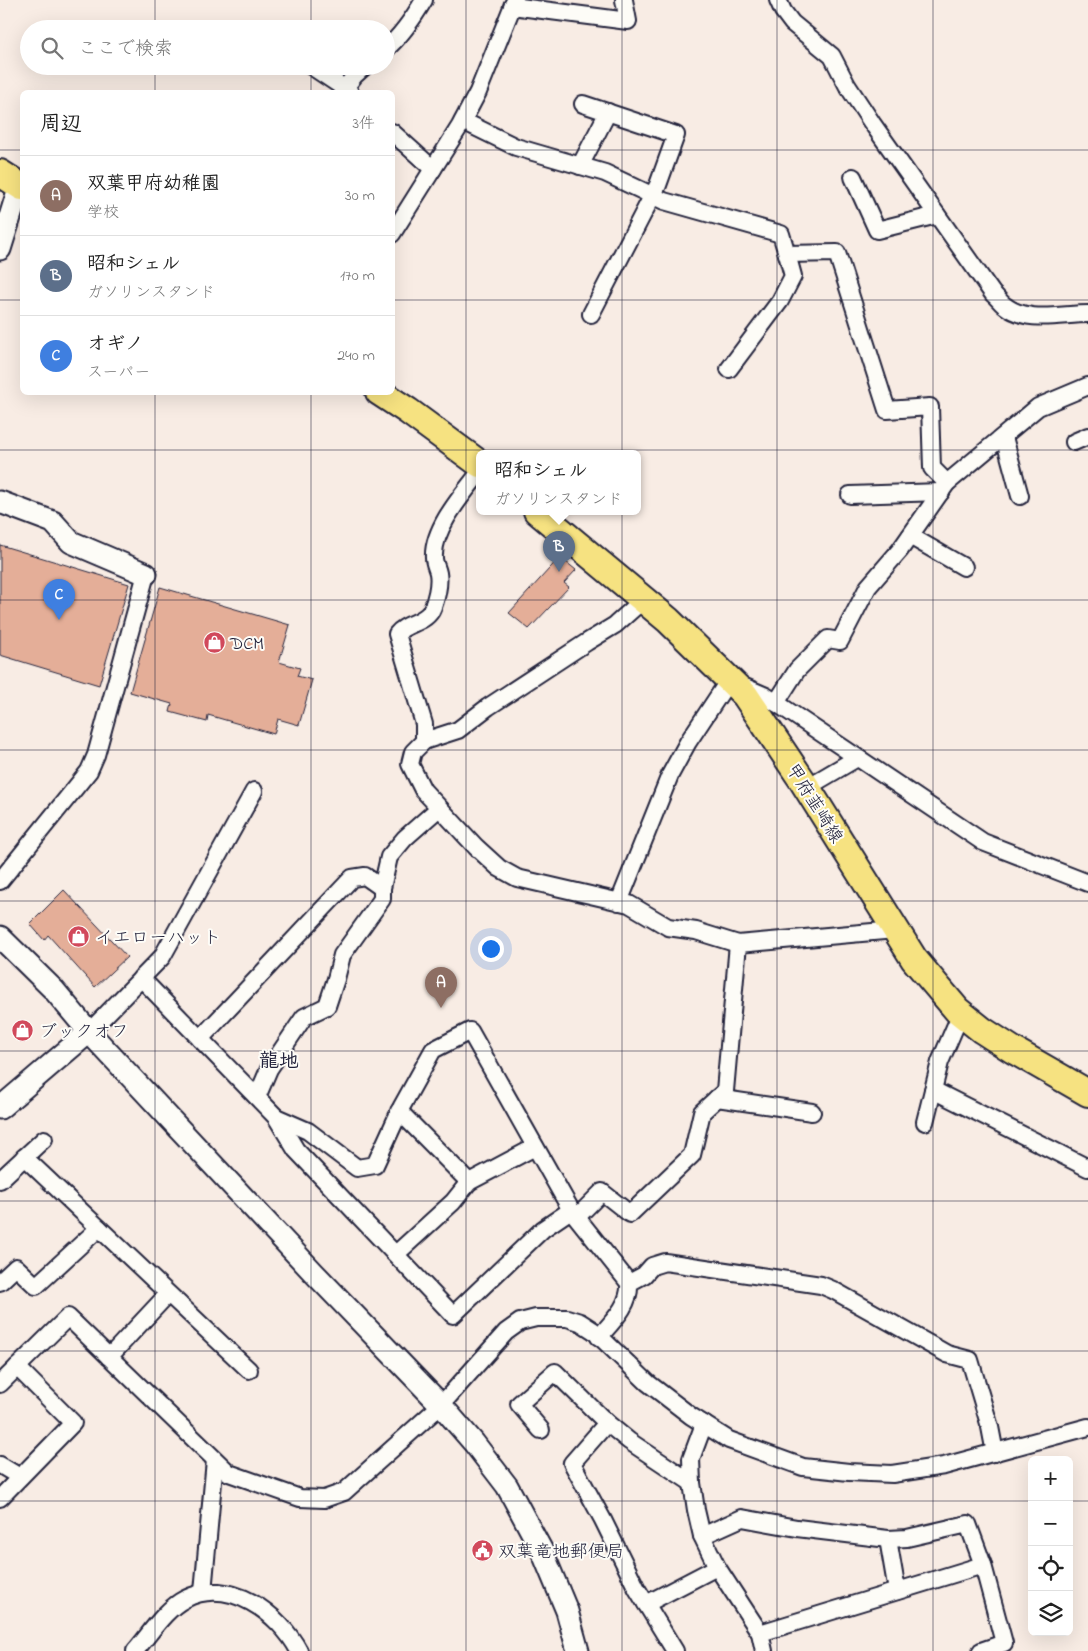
<!DOCTYPE html>
<html lang="ja">
<head>
<meta charset="utf-8">
<style>
  :root { --surface:#fff; --page:#f2f2f2; --text:#222; --muted:#767676; --line:#e0e0e0; --accent:#111827 }
  body { margin:0; font-family:"Indie Flower","Klee One",sans-serif; background:var(--page); color:var(--text) }
  .controls { position:absolute; right:15px; bottom:15px; display:grid; overflow:hidden; border-radius:8px; box-shadow:0 5px 20px #0002 }
  .controls button { width:45px; height:45px; display:grid; place-items:center; padding:0; border:0; border-bottom:1px solid var(--line); background:var(--surface); color:var(--text); font:25px sans-serif }
  .you { position:absolute; left:490px; top:948px; width:18px; height:18px; margin:-12px; border:4px solid #fff; border-radius:50%; background:#1a73e8; box-shadow:0 0 0 8px #1a73e833 }
  .badge { display:grid; place-items:center; width:32px; height:32px; border-radius:50%; background:var(--accent); color:#fff; font-size:16px; font-weight:700 }
  .pin { position:absolute; translate:-50% -41px; filter:drop-shadow(0 1px 2px #0008) }
  .pin::after { content:''; position:absolute; top:26px; width:18px; height:15px; background:inherit; clip-path:polygon(0 0,100% 0,50% 100%) }
  .popup { position:absolute; left:476px; top:450px; width:165px; height:65px; box-sizing:border-box; display:grid; place-content:center; border-radius:8px; background:var(--surface); filter:drop-shadow(0 1px 4px #0005); font-size:16px; white-space:nowrap; color:var(--muted) }
  .popup b { font-size:19px; color:var(--text) }
  .popup::after { content:''; position:absolute; left:50%; top:100%; margin-left:-10px; border:10px solid transparent; border-top-color:var(--surface) }
  .list { margin:0; padding:0; list-style:none }
  h2 { display:flex; justify-content:space-between; align-items:center; height:65px; margin:0; padding:0 20px; font-size:21px }
  h2 small { font-size:16px; font-weight:400; color:var(--muted) }
  .list li { display:grid; grid-template-columns:32px 1fr auto; gap:15px; align-items:center; box-sizing:border-box; height:80px; padding:0 20px; border-top:1px solid var(--line) }
  .list b { display:block; font-size:19px; white-space:nowrap }
  .list p { margin:0; font-size:16px; white-space:nowrap; color:var(--muted) }
  .list em { font-size:16px; font-style:normal; color:var(--muted) }
  .icon { flex:none; width:28px; height:28px; fill:none; stroke:currentColor; stroke-width:2; stroke-linecap:round; stroke-linejoin:round }
  .map { position:relative; flex:none; width:1088px; height:1651px; overflow:hidden }
  .search { position:absolute; background:var(--surface); box-shadow:0 5px 20px #0002; left:20px; top:20px; width:375px; height:55px; display:flex; align-items:center; gap:12px; box-sizing:border-box; padding:0 18px; border-radius:28px; color:var(--muted); font-size:19px }
  .panel { position:absolute; background:var(--surface); box-shadow:0 5px 20px #0002; left:20px; top:90px; width:375px; height:305px; border-radius:8px }
  .map>svg:first-child { display:block }
</style>
</head>
<body>
<div class="map">
<svg width="1088" height="1651" viewBox="0 0 1088 1651">
  <rect width="100%" height="100%" fill="#f8ece4"/>
  <filter id="ink" filterUnits="userSpaceOnUse"><feTurbulence type="fractalNoise" baseFrequency=".02" numOctaves="2"/><feDisplacementMap in="SourceGraphic" scale="10" xChannelSelector="R" yChannelSelector="G"/><feConvolveMatrix kernelMatrix="1 2 1 2 8 2 1 2 1" color-interpolation-filters="sRGB"/></filter>
  <g filter="url(#ink)">
    <g fill="#e4ae98" stroke="#22223b">
      <polygon points="0,545 129,584 99,685 0,655"/>
      <polygon points="560,557 576,570 564,583 569,587 529,629 509,613"/>
      <polygon points="160,587 290,625 279,662 300,668 297,676 312,680 299,725 278,719 274,734 208,715 207,722 170,712 172,704 130,692"/>
      <polygon points="64,890 127,957 95,987 48,935 44,940 30,924"/>
    </g>
    <g fill="none" stroke-linecap="round" stroke-linejoin="round">
      <defs>
        <g id="minor">
          <path d="M778,0l5,11 9,12 40,33 15,29 25,38 121,171c4,3 7,8 11,11 23,19 57,9 84,9"/>
          <polyline points="512,6 628,21 624,0"/>
          <path d="M386,49c16,-14 28,-32 38,-49"/>
          <polyline points="311,66 350,92"/>
          <polyline points="342,92 355,75 365,66"/>
          <polyline points="583,104 676,135 658,185 591,314"/>
          <polyline points="463,121 516,147 605,173 664,201 781,234 787,254 837,253 887,410 930,407 932,468 947,483"/>
          <polyline points="392,132 433,169"/>
          <polyline points="580,166 608,112"/>
          <polyline points="853,177 877,230 937,215"/>
          <polyline points="392,234 460,126 478,92 515,0"/>
          <polyline points="729,369 780,301 793,276 787,254"/>
          <polyline points="1004,437 1020,496"/>
          <polyline points="1074,442 1088,436"/>
          <path d="M480,472c-17,22 -48,57 -46,86 0,5 3,10 4,15 2,11 -2,28 -7,38 -8,13 -26,12 -34,23l27,90v17l-11,11 -3,12 13,26 53,57 23,21 18,10 112,26 39,23 28,4 42,13 157,-14"/>
          <polyline points="850,495 941,492"/>
          <polyline points="910,536 964,567"/>
          <polyline points="776,703 797,670 828,639 840,641 868,587 900,550 947,483 1038,407 1088,386"/>
          <polyline points="424,741 458,730 488,707 587,642 615,625 643,600"/>
          <polyline points="806,788 857,758"/>
          <polyline points="0,881 89,771 96,755 146,574"/>
          <polyline points="382,888 389,857 405,838 439,808"/>
          <polyline points="619,902 670,775 688,742 729,680 766,696 983,842 1088,883"/>
          <polyline points="141,978 276,1117 296,1150 453,1315 543,1229 571,1210"/>
          <polyline points="89,1032 162,957 254,791"/>
          <polyline points="200,1039 352,878 365,876 382,888 382,899 342,955 336,979 327,1006 304,1017 269,1069 257,1097"/>
          <polyline points="933,1090 1088,1168"/>
          <polyline points="717,1098 812,1112"/>
          <path d="M276,1117l32,14 49,37 18,-3 27,-59 31,-56 37,-19 101,179 58,73c2,21 -16,38 -30,54"/>
          <polyline points="925,1122 940,1062 961,1013"/>
          <polyline points="24,1157 249,1370"/>
          <polyline points="0,1180 44,1139"/>
          <polyline points="469,1182 535,1147"/>
          <polyline points="577,1217 602,1192 630,1214 692,1155 702,1112 725,1091 738,944"/>
          <polyline points="396,1254 453,1202 469,1182 399,1111"/>
          <polyline points="0,1282 16,1267 36,1286 99,1228"/>
          <polyline points="629,1283 644,1275 652,1266 665,1262 821,1285 833,1290 947,1354 970,1360 990,1427 995,1453"/>
          <polyline points="109,1357 168,1294"/>
          <polyline points="0,1384 68,1317 229,1473 300,1498 324,1499 344,1492 441,1405 506,1332 520,1322 536,1318 567,1318 580,1322 594,1331 648,1383 691,1416 729,1440 803,1467 849,1472 892,1474 944,1466 1088,1427"/>
          <polyline points="607,1423 572,1463 603,1520 637,1589 675,1651"/>
          <polyline points="704,1424 691,1459 692,1483 696,1510 702,1536 717,1567 760,1633 764,1651"/>
          <polyline points="541,1430 519,1404 555,1372 607,1423 629,1441 692,1483"/>
          <polyline points="0,1465 20,1477"/>
          <polyline points="0,1498 73,1423 17,1367"/>
          <polyline points="702,1536 742,1518 797,1528 888,1539 907,1538 968,1524 983,1565 1004,1643 981,1651"/>
          <polyline points="888,1539 897,1591"/>
          <polyline points="203,1592 215,1460"/>
          <polyline points="646,1604 717,1567"/>
          <polyline points="760,1633 983,1565"/>
          <path d="M135,1651c15,-17 30,-42 50,-52 44,-23 94,14 114,52"/>
        </g>
        <g id="tertiary">
          <polyline points="0,249 20,185"/>
          <polyline points="0,502 53,522 71,542 146,574"/>
          <polyline points="0,937 54,990 89,1032 313,1272 441,1405 474,1443 507,1486 542,1551 567,1611 578,1651"/>
          <polyline points="0,1108 89,1032"/>
        </g>
        <g id="primary">
          <polyline points="0,173 22,187"/>
          <polyline points="379,392 408,411 480,464"/>
          <polyline points="537,511 668,620 745,695 802,780 914,959 957,1010 982,1030 1013,1050 1088,1093"/>
        </g>
      </defs>
      <use href="#minor" stroke="#22223b" stroke-width="20"/>
      <use href="#tertiary" stroke="#22223b" stroke-width="25"/>
      <use href="#primary" stroke="#22223b" stroke-width="30"/>
      <use href="#minor" stroke="#fdfcf7" stroke-width="16"/>
      <use href="#tertiary" stroke="#fdfcf7" stroke-width="21"/>
      <use href="#primary" stroke="#f6e281" stroke-width="26"/>
    </g>
  </g>
  <path fill="none" stroke="#22223b" stroke-width="1" stroke-opacity="0.55" d="M155,0v29M311,0v29M466,0v1651M622,0v1651M777,0v1651M933,0v1651M155,66v26M311,66v26M0,150h22M392,150h696M0,300h22M392,300h696M155,392v1259M311,392v1259M0,450h1088M0,600h1088M0,750h1088M0,901h1088M0,1051h1088M0,1201h1088M0,1351h1088M0,1501h1032M1069,1501h19"/>
  <defs>
    <symbol id="shop-disc" viewBox="-11 -11 22 22"><circle r="9.5" fill="#d1495b" stroke="#fdfcf7"/><path d="M-5-2.5h2.3a2.7 3.5 0 0 1 5.4 0H5L5.5 6h-11ZM-1.5-2.5h3a1.5 2.3 0 0 0-3 0Z" fill="#fff"/></symbol>
    <symbol id="civic-disc" viewBox="-11 -11 22 22"><circle r="9.5" fill="#d1495b" stroke="#fdfcf7"/><path d="M-.6-6.5H3V-4.5H.6V-3L4-1V1h2V6H-6V1h2V-1L-.6-3ZM-1.2 2.5V6h2.4V2.5Z" fill="#fff"/></symbol>
  </defs>
  <g fill-rule="evenodd">
    <use href="#shop-disc" x="202" y="630" width="25" height="25"/>
    <use href="#shop-disc" x="66" y="924" width="25" height="25"/>
    <use href="#shop-disc" x="10" y="1018" width="25" height="25"/>
    <use href="#civic-disc" x="470" y="1538" width="25" height="25"/>
  </g>
  <g text-anchor="middle" stroke-width="4" stroke-linejoin="round" paint-order="stroke">
    <g font-size="18" fill="#22223b" stroke="#fdfcf7" text-anchor="start">
      <text x="230" y="649">DCM</text>
      <text x="95" y="943">イエローハット</text>
      <text x="39" y="1037">ブックオフ</text>
      <text x="498" y="1557">双葉竜地郵便局</text>
    </g>
    <g font-size="18" fill="#22223b" stroke="#fdfcf7">
      <text transform="translate(815 803) rotate(58)" y="6">甲府韮崎線</text>
    </g>
    <g font-size="20" font-weight="bold" fill="#22223b" stroke="#fdfcf7">
      <text x="279" y="1067">龍地</text>
    </g>
  </g>
</svg>
<div class="controls">
<button>+</button>
<button>−</button>
<button><svg class="icon" aria-label="locate" viewBox="0 0 24 24"><circle cx="12" cy="12" r="6"/><path d="M12 2v4M12 18v4M2 12h4M18 12h4"/></svg></button>
<button><svg class="icon" aria-label="layers" viewBox="0 0 24 24"><path d="M12 4l9 5-9 5-9-5zM3 14l9 5 9-5"/></svg></button>
</div>
<div class="you"></div>
<div class="pin badge" style="left:441px;top:1008px;background:#8d6e63">A</div>
<div class="pin badge" style="left:559px;top:572px;background:#5c6f8a">B</div>
<div class="popup"><b>昭和シェル</b>ガソリンスタンド</div>
<div class="pin badge" style="left:59px;top:620px;background:#3f7fe0">C</div>
<div class="search"><svg class="icon" aria-label="search" viewBox="0 0 24 24"><circle cx="10" cy="10" r="6"/><path d="M15 15l6 6"/></svg>ここで検索</div>
<section class="panel">
<h2>周辺<small>3件</small></h2>
<ul class="list">
<li><span class="badge" style="background:#8d6e63">A</span><div><b>双葉甲府幼稚園</b><p>学校</p></div><em>30 m</em></li>
<li><span class="badge" style="background:#5c6f8a">B</span><div><b>昭和シェル</b><p>ガソリンスタンド</p></div><em>170 m</em></li>
<li><span class="badge" style="background:#3f7fe0">C</span><div><b>オギノ</b><p>スーパー</p></div><em>240 m</em></li>
</ul>
</section>
</div>
</body>
</html>
